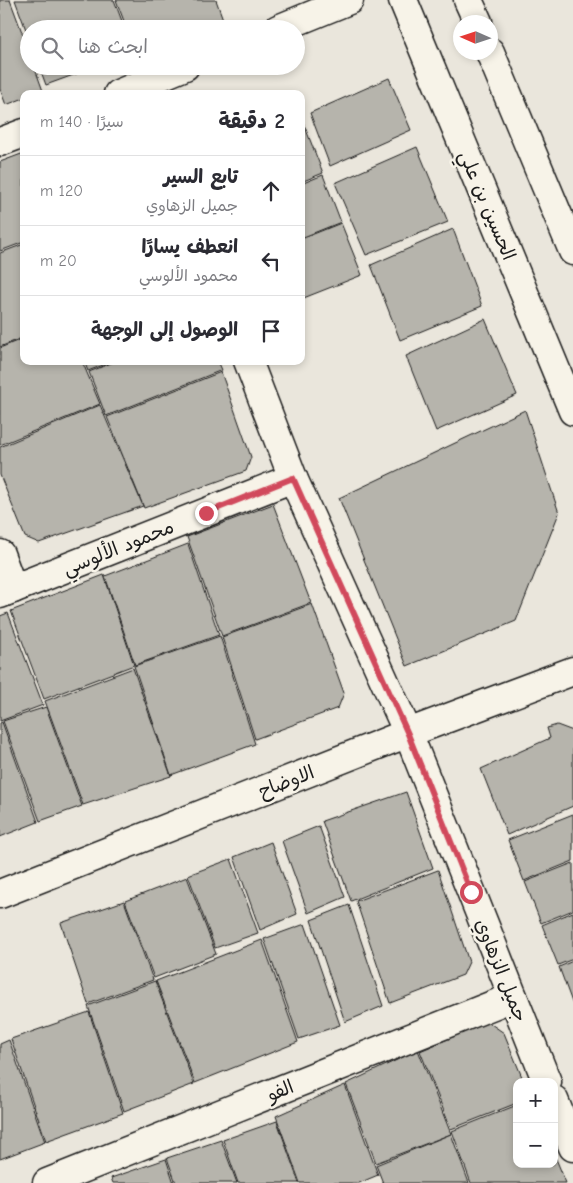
<!DOCTYPE html>
<html lang="ar">
<head>
<meta charset="utf-8">
<style>
  :root { --surface:#fff; --page:#f7f7f7; --text:#2b2b33; --muted:#7c7c81; --line:#e1e1e2 }
  body { margin:0; font-family:"Comic Neue","Playpen Sans Arabic",sans-serif; background:var(--page); color:var(--text); direction:rtl }
  .controls { position:absolute; right:15px; bottom:15px; display:grid; overflow:hidden; border-radius:10px; box-shadow:0 2px 8px #0003 }
  .controls button { width:45px; height:45px; display:grid; place-items:center; padding:0; border:0; border-bottom:1px solid var(--line); background:var(--surface); color:var(--text); font:25px sans-serif }
  .compass { position:absolute; left:453px; top:15px; width:45px; height:45px; border-radius:50%; background:var(--surface); box-shadow:0 2px 8px #0003; rotate:273deg }
  .stop { position:absolute; width:15px; height:15px; margin:-11px; border:4px solid #d1495b; border-radius:50%; background:#fff }
  .stop.end { background:#d1495b; border-color:#fff; box-shadow:0 1px 5px #0008 }
  .list { margin:0; padding:0; list-style:none }
  h2 { display:flex; justify-content:space-between; align-items:center; height:65px; margin:0; padding:0 20px; font-size:21px }
  h2 small { font-size:16px; font-weight:400; color:var(--muted) }
  .list li { display:grid; grid-template-columns:32px 1fr auto; gap:15px; align-items:center; box-sizing:border-box; height:70px; padding:0 20px; border-top:1px solid var(--line) }
  .list b { display:block; font-size:19px; white-space:nowrap }
  .list p { margin:0; font-size:16px; white-space:nowrap; color:var(--muted) }
  .list em { font-size:16px; font-style:normal; color:var(--muted) }
  .icon { flex:none; width:28px; height:28px; fill:none; stroke:currentColor; stroke-width:2; stroke-linecap:round; stroke-linejoin:round }
  .map { position:relative; flex:none; width:573px; height:1183px; overflow:hidden; direction:ltr }
  .search { position:absolute; background:var(--surface); box-shadow:0 2px 8px #0003; left:20px; top:20px; width:285px; height:55px; display:flex; align-items:center; gap:12px; box-sizing:border-box; padding:0 18px; border-radius:28px; color:var(--muted); font-size:19px }
  .panel { position:absolute; background:var(--surface); box-shadow:0 2px 8px #0003; left:20px; top:90px; width:285px; height:275px; border-radius:10px; direction:rtl }
  .map>svg:first-child { display:block }
</style>
</head>
<body>
<div class="map">
<svg width="573" height="1183" viewBox="0 0 573 1183">
  <rect width="100%" height="100%" fill="#eae6dc"/>
  <filter id="ink" filterUnits="userSpaceOnUse"><feTurbulence type="fractalNoise" baseFrequency=".02" numOctaves="2"/><feDisplacementMap in="SourceGraphic" scale="10" xChannelSelector="R" yChannelSelector="G"/><feConvolveMatrix kernelMatrix="1 2 1 2 8 2 1 2 1" color-interpolation-filters="sRGB"/></filter>
  <g filter="url(#ink)">
    <g fill="#b6b4ac" stroke="#1c1c1c">
      <polygon points="0,0 10,0 29,51 29,66 34,66 43,91 36,94 24,94 24,98 6,105 0,89"/>
      <polygon points="15,0 114,0 125,29 29,29 29,38"/>
      <polygon points="116,0 216,0 224,22 206,29 127,29"/>
      <polygon points="39,66 98,66 46,85"/>
      <polygon points="389,78 411,130 330,166 310,113"/>
      <polygon points="303,122 323,173 301,182 301,123"/>
      <polygon points="417,147 448,222 366,255 335,183"/>
      <polygon points="24,153 24,242 0,251 0,162"/>
      <polygon points="323,175 341,222 301,238 301,184"/>
      <polygon points="341,223 362,275 301,299 301,239"/>
      <polygon points="453,229 482,306 400,340 371,265"/>
      <polygon points="24,244 24,337 0,347 0,253"/>
      <polygon points="485,319 517,395 436,431 406,356"/>
      <polygon points="24,338 24,361 82,361 100,404 0,445 0,348"/>
      <polygon points="84,361 113,361 88,371"/>
      <polygon points="116,361 218,361 222,370 106,416 89,372"/>
      <polygon points="221,372 251,457 246,471 144,508 107,417"/>
      <polygon points="100,405 143,506 39,543 25,537 0,475 0,447"/>
      <polygon points="525,410 559,513 516,621 407,666 339,498"/>
      <polygon points="273,504 311,603 222,636 187,537"/>
      <polygon points="188,544 219,635 135,665 105,576"/>
      <polygon points="104,575 134,665 44,699 11,611"/>
      <polygon points="312,604 344,693 338,708 255,739 222,637"/>
      <polygon points="8,613 43,705 0,721 0,616"/>
      <polygon points="220,636 255,744 171,775 134,666"/>
      <polygon points="133,668 171,776 83,805 45,701"/>
      <polygon points="46,707 82,806 40,821 3,721"/>
      <polygon points="2,722 38,822 0,837 0,723"/>
      <polygon points="557,725 573,731 573,806 507,835 481,769 550,738 547,728"/>
      <polygon points="406,792 433,868 351,901 322,821"/>
      <polygon points="573,814 573,861 524,881 508,840"/>
      <polygon points="319,826 345,897 308,913 282,841"/>
      <polygon points="271,842 297,914 260,930 234,857"/>
      <polygon points="231,859 258,933 215,948 188,875"/>
      <polygon points="573,863 573,910 541,923 525,882"/>
      <polygon points="438,870 469,962 463,975 390,1003 356,901"/>
      <polygon points="187,877 216,954 154,978 125,901"/>
      <polygon points="124,901 153,980 88,1004 61,923"/>
      <polygon points="349,905 383,1006 345,1022 311,920"/>
      <polygon points="573,912 573,959 558,965 542,925"/>
      <polygon points="305,924 340,1025 299,1039 264,939"/>
      <polygon points="262,940 298,1042 195,1083 156,981"/>
      <polygon points="573,961 573,1005 559,967"/>
      <polygon points="155,981 194,1084 124,1111 88,1006"/>
      <polygon points="89,1012 123,1113 46,1141 11,1039"/>
      <polygon points="488,1022 504,1033 524,1082 517,1082 517,1103 451,1129 420,1051"/>
      <polygon points="9,1040 45,1142 0,1159 0,1044"/>
      <polygon points="418,1050 451,1134 376,1163 346,1084"/>
      <polygon points="345,1085 378,1175 359,1183 300,1183 276,1116"/>
      <polygon points="517,1105 517,1164 554,1164 554,1154 566,1183 471,1183 452,1131"/>
      <polygon points="277,1121 299,1183 238,1183 223,1140"/>
      <polygon points="451,1134 469,1183 383,1183 376,1165"/>
      <polygon points="221,1140 237,1183 176,1183 167,1158"/>
      <polygon points="166,1159 174,1183 113,1183 111,1178"/>
    </g>
    <g fill="none" stroke-linecap="round" stroke-linejoin="round">
      <defs>
        <g id="minor">
          <polyline points="403,0 573,411"/>
          <polyline points="468,0 478,22"/>
          <polyline points="278,29 349,0"/>
          <polyline points="490,52 573,251"/>
          <polyline points="118,94 185,66"/>
          <polyline points="0,142 24,133"/>
          <polyline points="248,361 293,478 408,733 547,1082"/>
          <polyline points="0,554 13,589"/>
          <polyline points="0,594 293,478"/>
          <polyline points="0,894 408,733 573,671"/>
          <polyline points="554,1100 573,1147"/>
          <polyline points="47,1183 513,997"/>
        </g>
      </defs>
      <use href="#minor" stroke="#1c1c1c" stroke-width="31"/>
      <use href="#minor" stroke="#f7f3e8" stroke-width="28"/>
    </g>
  </g>
  <g fill="none" stroke-linecap="round" stroke-linejoin="round" filter="url(#ink)">
    <polyline stroke="#d1495b" stroke-width="6" points="206,513 293,478 408,734 471,892"/>
  </g>
  <g text-anchor="middle" stroke-width="5" stroke-linejoin="round" paint-order="stroke">
    <g font-size="19" fill="#1c1c1c" stroke="#f7f3e8">
      <text transform="translate(488 205) rotate(67)" y="7">الحسين بن علي</text>
      <text transform="translate(118 547) rotate(-22)" y="7">محمود الألوسي</text>
      <text transform="translate(286 781) rotate(-21)" y="7">الاوضاح</text>
      <text transform="translate(502 970) rotate(68)" y="7">جميل الزهاوي</text>
      <text transform="translate(280 1090) rotate(-22)" y="7">الفو</text>
    </g>
  </g>
</svg>
<div class="controls">
<button>+</button>
<button>−</button>
</div>
<svg class="compass" viewBox="-18 -18 36 36"><path d="M0-13l5 13h-10z" fill="#e53935"/><path d="M0 13l5-13h-10z" fill="#7c7c81"/></svg>
<div class="stop" style="left:471px;top:892px"></div>
<div class="stop end" style="left:206px;top:513px"></div>
<div class="search"><svg class="icon" aria-label="search" viewBox="0 0 24 24"><circle cx="10" cy="10" r="6"/><path d="M15 15l6 6"/></svg>ابحث هنا</div>
<section class="panel">
<h2>2 دقيقة<small>سيرًا · 140 m</small></h2>
<ul class="list">
<li><svg class="icon" aria-label="ahead" viewBox="0 0 24 24"><path d="M12 20V5M6 11l6-6 6 6"/></svg><div><b>تابع السير</b><p>جميل الزهاوي</p></div><em>120 m</em></li>
<li><svg class="icon" aria-label="left" viewBox="0 0 24 24"><path d="M17 20v-9H6M10 6l-5 5 5 5"/></svg><div><b>انعطف يسارًا</b><p>محمود الألوسي</p></div><em>20 m</em></li>
<li><svg class="icon" aria-label="arrive" viewBox="0 0 24 24"><path d="M6 21V4h12l-3 4 3 4H6"/></svg><div><b>الوصول إلى الوجهة</b></div></li>
</ul>
</section>
</div>
</body>
</html>
